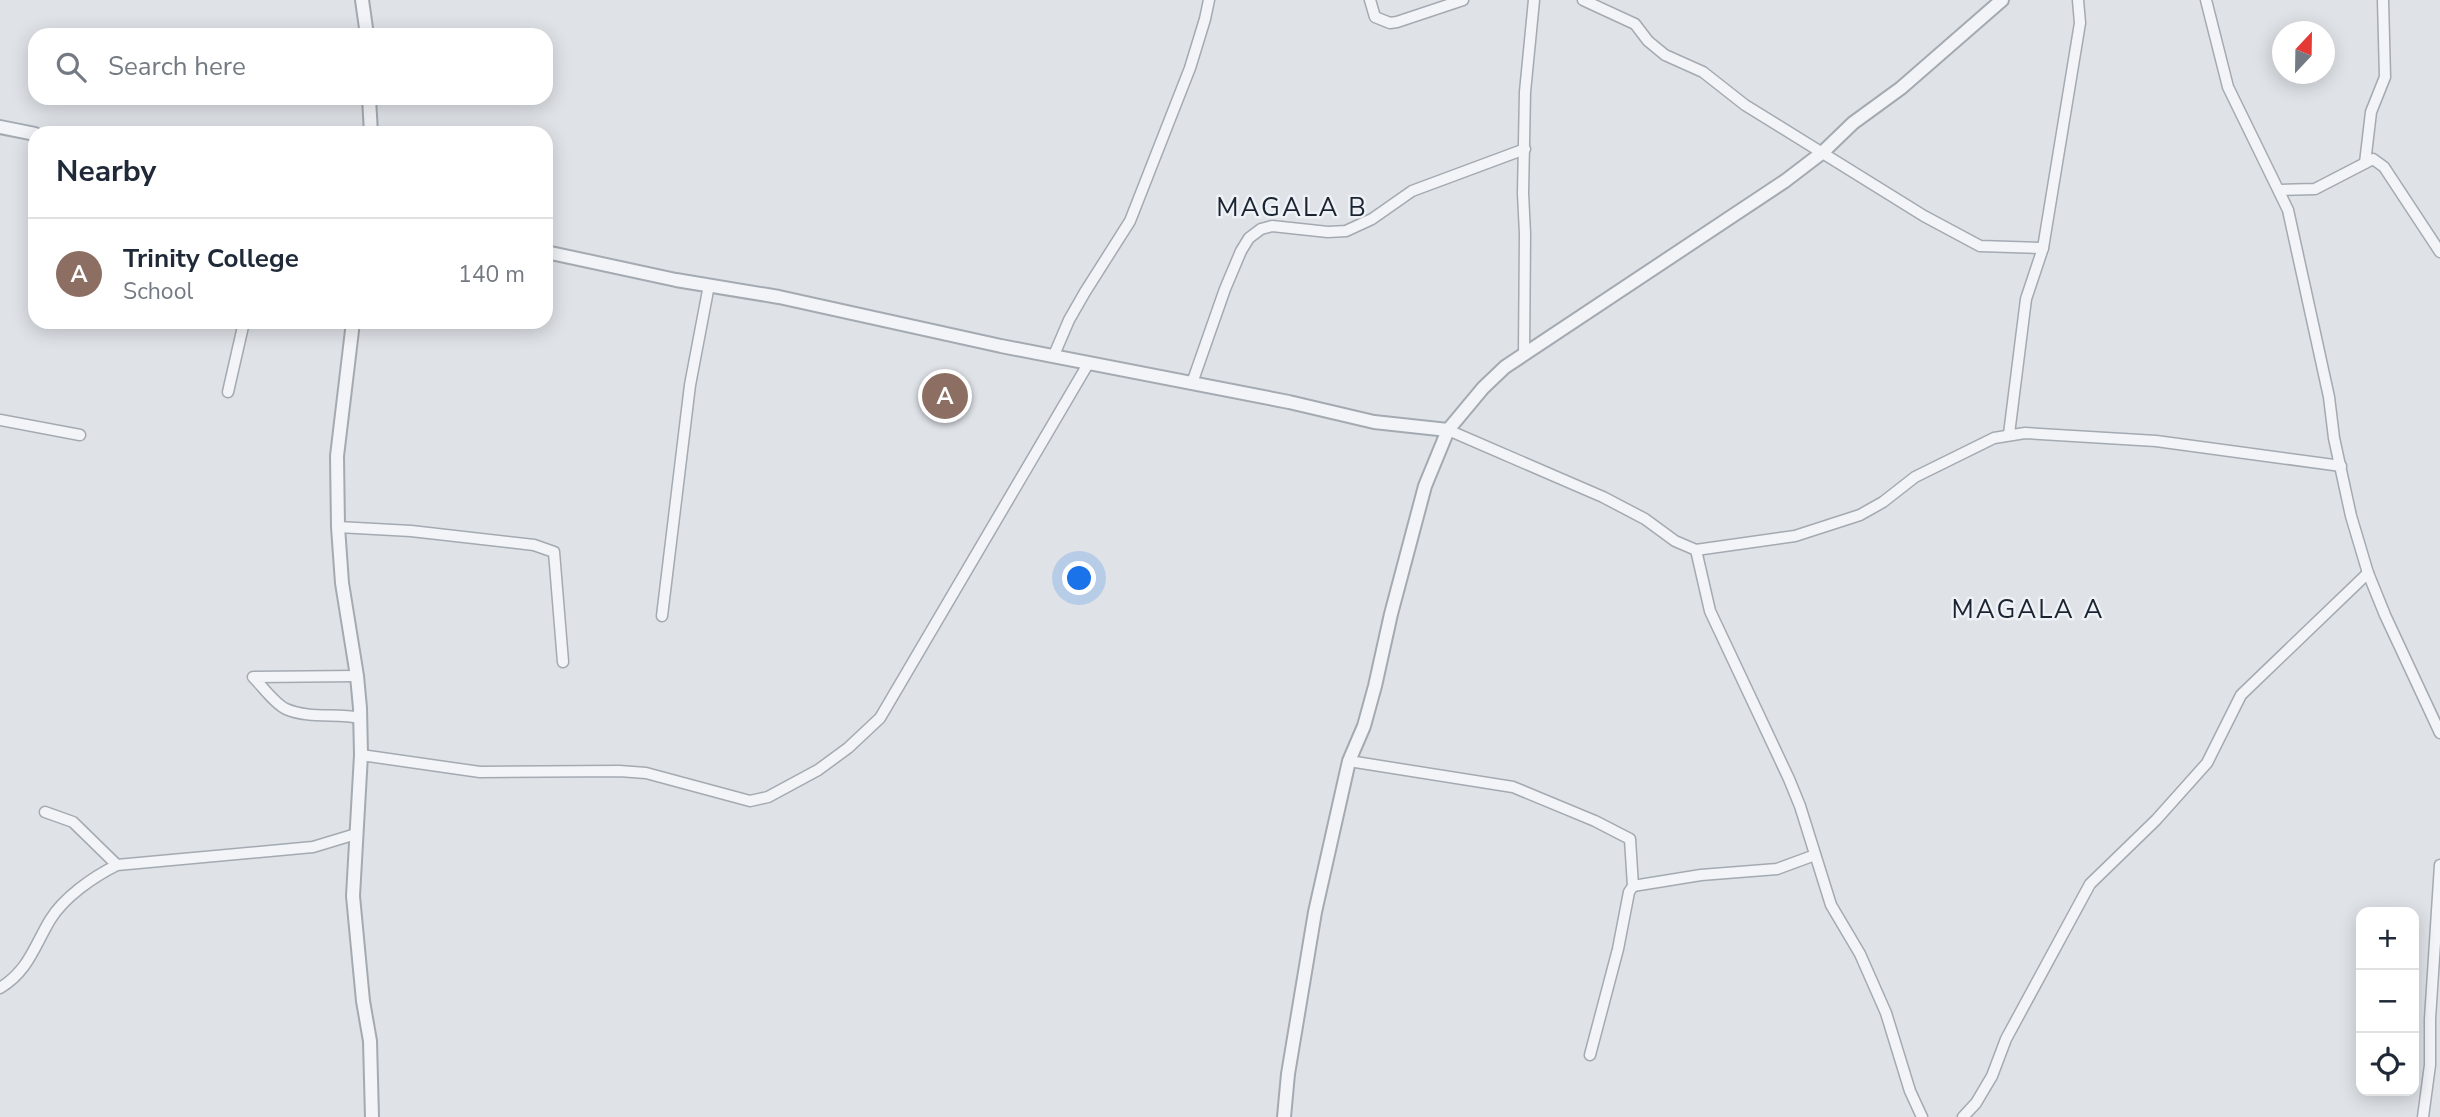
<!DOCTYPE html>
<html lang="en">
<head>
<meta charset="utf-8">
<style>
  :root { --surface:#fff; --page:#f6f6f7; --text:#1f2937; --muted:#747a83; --line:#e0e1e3; --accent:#ce4360 }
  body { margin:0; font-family:"Nunito Sans",sans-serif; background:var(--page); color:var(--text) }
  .controls { position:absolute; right:21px; bottom:21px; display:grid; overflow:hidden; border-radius:14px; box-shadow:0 4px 18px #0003 }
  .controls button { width:63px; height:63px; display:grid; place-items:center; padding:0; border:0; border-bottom:2px solid var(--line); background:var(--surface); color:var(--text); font:35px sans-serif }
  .compass { position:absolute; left:2272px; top:21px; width:63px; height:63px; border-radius:50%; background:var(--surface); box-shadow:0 4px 18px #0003; rotate:22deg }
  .you { position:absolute; left:1080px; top:579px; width:24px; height:24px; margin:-18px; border:5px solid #fff; border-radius:50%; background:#1a73e8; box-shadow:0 0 0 10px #1a73e833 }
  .badge { display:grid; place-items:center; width:46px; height:46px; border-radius:50%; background:var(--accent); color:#fff; font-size:23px; font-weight:700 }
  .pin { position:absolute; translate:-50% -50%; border:4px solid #fff; box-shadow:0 2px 7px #0006 }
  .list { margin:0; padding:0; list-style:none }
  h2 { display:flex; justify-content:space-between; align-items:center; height:91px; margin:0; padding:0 28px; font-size:30px }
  h2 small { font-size:23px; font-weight:400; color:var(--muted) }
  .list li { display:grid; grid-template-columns:46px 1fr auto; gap:21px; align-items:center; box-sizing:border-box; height:112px; padding:0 28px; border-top:2px solid var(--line) }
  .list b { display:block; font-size:26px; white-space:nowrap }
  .list p { margin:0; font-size:23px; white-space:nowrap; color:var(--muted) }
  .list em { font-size:23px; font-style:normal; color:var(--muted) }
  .icon { flex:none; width:38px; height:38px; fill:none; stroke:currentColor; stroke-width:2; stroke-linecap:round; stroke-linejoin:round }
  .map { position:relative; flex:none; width:2440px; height:1117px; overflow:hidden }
  .search { position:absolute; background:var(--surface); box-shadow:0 4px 18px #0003; left:28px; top:28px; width:525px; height:77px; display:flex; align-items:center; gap:18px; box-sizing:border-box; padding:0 24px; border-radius:21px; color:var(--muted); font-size:26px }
  .panel { position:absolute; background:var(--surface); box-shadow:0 4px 18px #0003; left:28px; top:126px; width:525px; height:203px; border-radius:21px }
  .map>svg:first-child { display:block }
</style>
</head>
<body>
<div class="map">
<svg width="2440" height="1117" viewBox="0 0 2440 1117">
  <rect width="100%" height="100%" fill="#dfe3e8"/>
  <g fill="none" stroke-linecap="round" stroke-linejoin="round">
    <defs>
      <g id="minor">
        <polyline points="1370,0 1375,17 1390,23 1397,22 1463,0"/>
        <polyline points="1583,0 1635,24 1648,41 1665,55 1703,72 1745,105 1924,216 1980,246 2043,248"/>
        <polyline points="2206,0 2228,87 2288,210 2329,397 2334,438 2351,516 2368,573 2385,615 2440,733"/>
        <polyline points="2365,163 2371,112 2385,77 2383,0"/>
        <polyline points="2280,190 2315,189 2373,159 2384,167 2440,252"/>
        <polyline points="1054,355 1069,320 1085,292 1130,221 1190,68 1205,19 1209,0"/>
        <polyline points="1524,355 1525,234 1523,193 1525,92 1534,0"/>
        <polyline points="1192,383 1225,289 1241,251 1249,238 1261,229 1272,226 1328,232 1346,231 1372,219 1412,191 1525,149"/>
        <polyline points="228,392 244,322"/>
        <polyline points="0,420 80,435"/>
        <polyline points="1448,430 1603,497 1645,519 1675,541 1696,550 1795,536 1860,515 1883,502 1915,477 1994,438 2025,433 2156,441 2341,466"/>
        <polyline points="2009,434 2026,299 2043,248 2080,23 2078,0"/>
        <polyline points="338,527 411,531 534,545 554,552 563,662"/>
        <polyline points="1696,550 1710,611 1789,779 1800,806 1831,905 1860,954 1886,1013 1910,1091 1922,1117"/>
        <polyline points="662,616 690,385 709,285"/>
        <path d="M357,676l-104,1c10,10 22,27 33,32 23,10 50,4 74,9"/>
        <polyline points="361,755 480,772 619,771 646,773 750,801 768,797 818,770 848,748 880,718 1088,364"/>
        <polyline points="1349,761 1513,787 1595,821 1630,839 1633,886 1629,892 1618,949 1590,1055"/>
        <polyline points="45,812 73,822 117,865"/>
        <polyline points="1633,886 1701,875 1777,869 1815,855"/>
        <path d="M0,988c28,-17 34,-41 50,-68 14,-23 43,-43 67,-55l196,-18 43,-13"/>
        <polyline points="1963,1117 1976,1103 1992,1076 2006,1039 2090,884 2156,820 2207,763 2241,695 2368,573"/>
        <polyline points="2423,1117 2430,1065 2430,1019 2440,865"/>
      </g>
      <g id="tertiary">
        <polyline points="362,0 367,35"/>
        <polyline points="369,98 371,133"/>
        <polyline points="0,127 35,134"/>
        <polyline points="546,252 676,280 779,297 1001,346 1289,402 1374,422 1448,430"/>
        <polyline points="353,322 337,456 338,527 342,583 357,676 360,708 361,755 353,896 363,1001 370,1041 372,1117"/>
        <polyline points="1284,1117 1288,1074 1315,912 1349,761 1364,726 1375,686 1391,614 1425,486 1448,430 1483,388 1505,367 1785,181 1823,152 1853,123 1901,88 2002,0"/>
      </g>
    </defs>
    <use href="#minor" stroke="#a4aab2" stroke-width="13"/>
    <use href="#tertiary" stroke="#a4aab2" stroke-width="16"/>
    <use href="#minor" stroke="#f2f4f7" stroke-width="10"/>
    <use href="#tertiary" stroke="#f2f4f7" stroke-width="12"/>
  </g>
  <g text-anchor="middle" stroke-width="5" stroke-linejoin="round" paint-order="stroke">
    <g font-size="26" letter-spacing="2" fill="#1a2330" stroke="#eef2f6">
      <text x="1292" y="216">MAGALA B</text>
      <text x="2028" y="618">MAGALA A</text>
    </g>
  </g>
</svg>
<div class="controls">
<button>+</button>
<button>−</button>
<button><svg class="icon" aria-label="locate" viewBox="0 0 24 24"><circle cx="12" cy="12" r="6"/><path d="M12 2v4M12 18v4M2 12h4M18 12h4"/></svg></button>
</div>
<svg class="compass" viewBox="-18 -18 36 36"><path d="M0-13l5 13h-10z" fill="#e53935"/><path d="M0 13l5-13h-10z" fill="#747a83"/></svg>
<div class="you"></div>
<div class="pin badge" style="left:945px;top:396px;background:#8d6e63">A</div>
<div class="search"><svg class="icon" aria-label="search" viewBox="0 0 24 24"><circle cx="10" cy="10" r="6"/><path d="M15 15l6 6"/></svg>Search here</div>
<section class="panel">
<h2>Nearby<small></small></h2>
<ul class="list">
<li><span class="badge" style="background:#8d6e63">A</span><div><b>Trinity College</b><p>School</p></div><em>140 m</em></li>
</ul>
</section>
</div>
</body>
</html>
